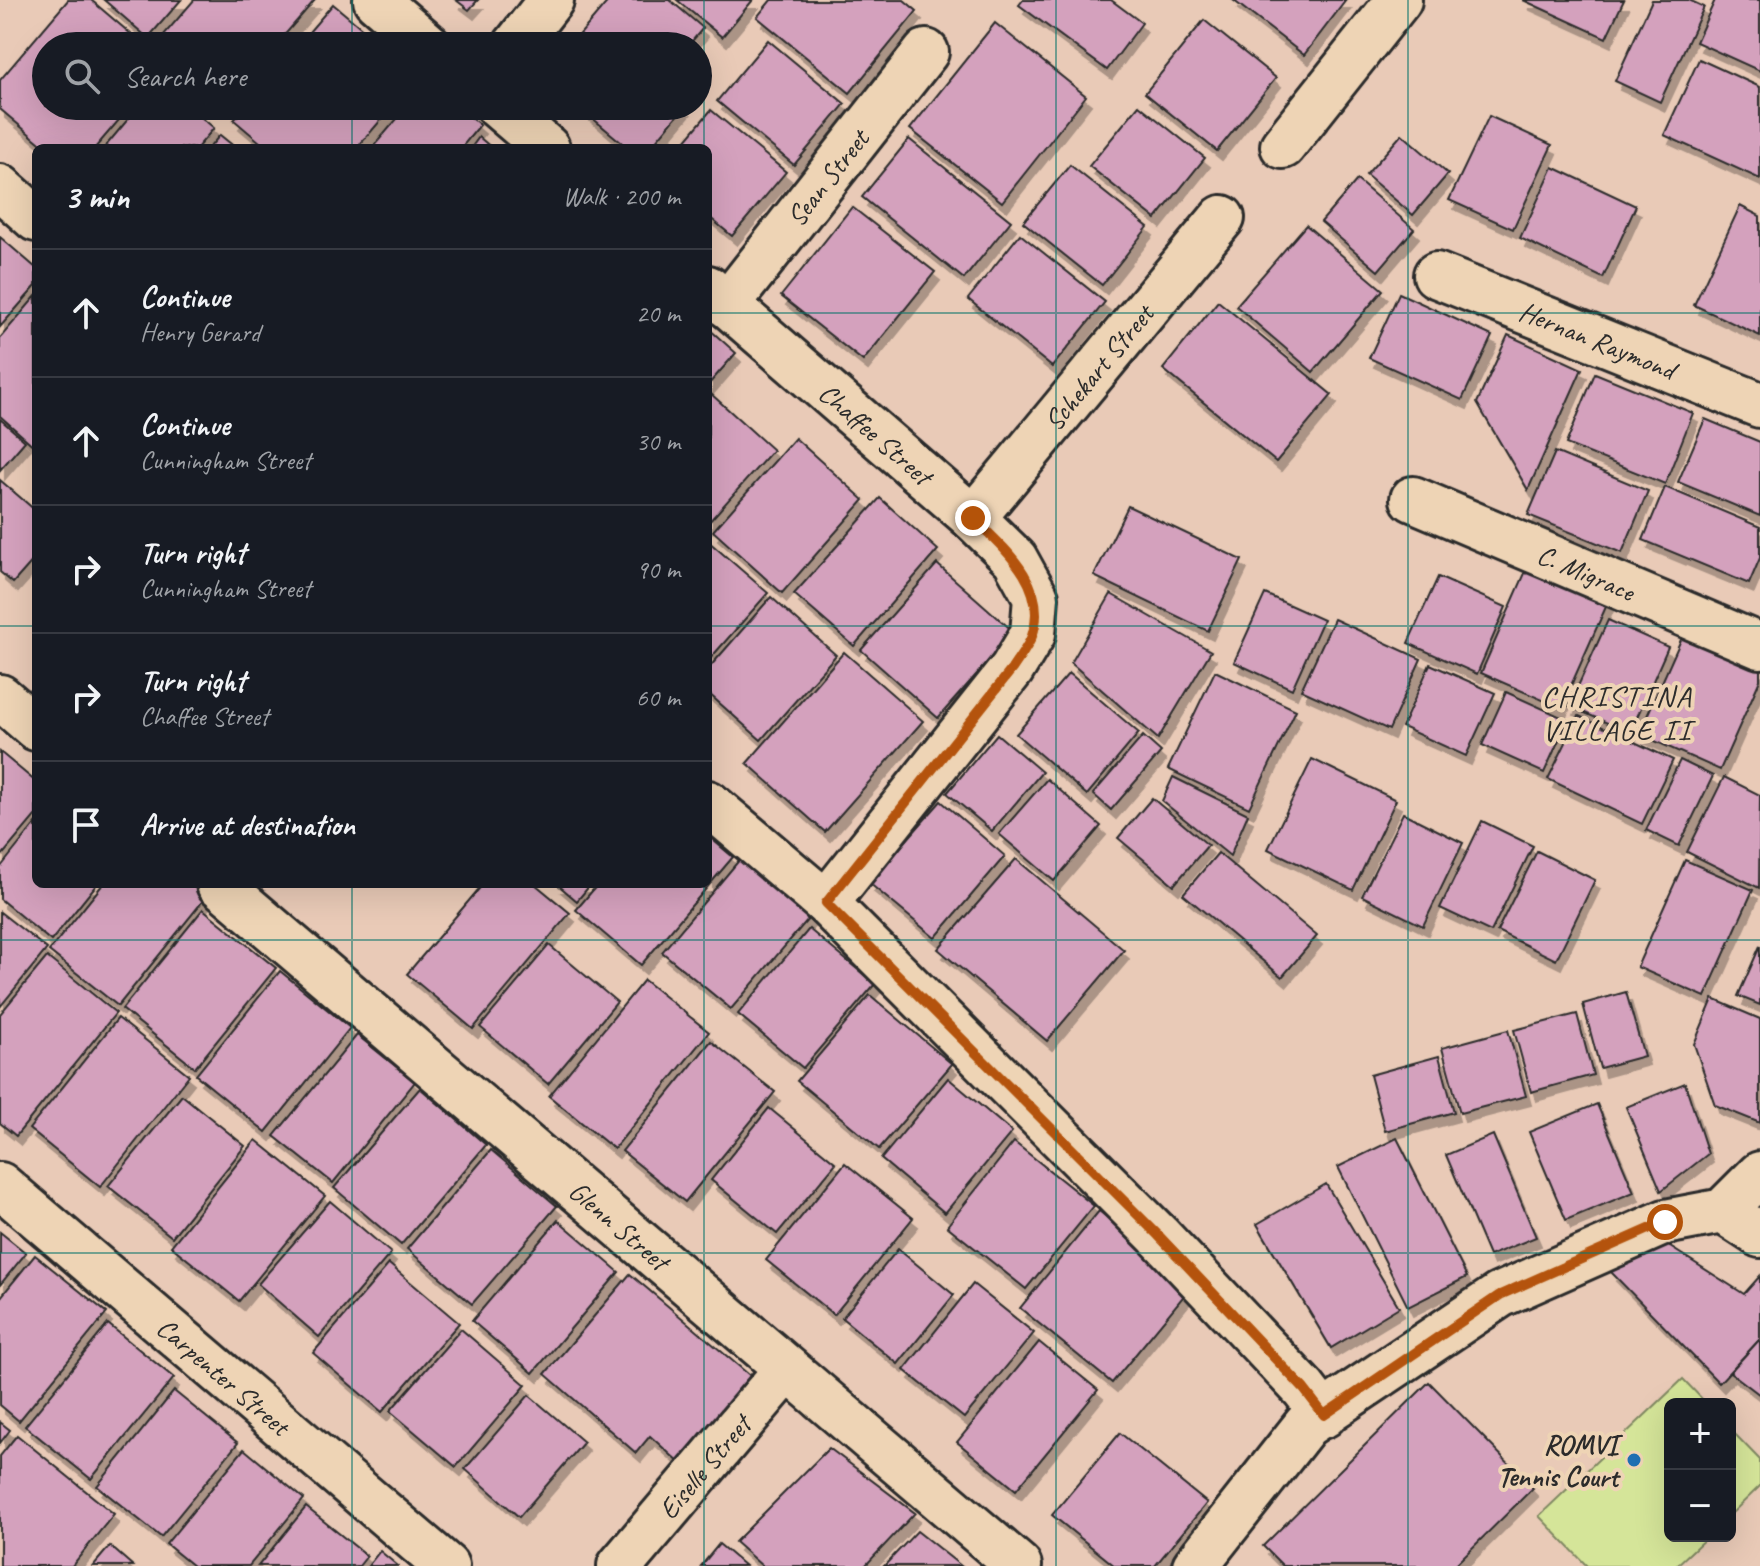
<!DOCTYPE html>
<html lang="en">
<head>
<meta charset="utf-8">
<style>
  :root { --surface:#171b24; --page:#242831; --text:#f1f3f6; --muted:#9ea1a6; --line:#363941 }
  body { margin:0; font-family:Caveat,sans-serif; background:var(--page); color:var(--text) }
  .controls { position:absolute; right:24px; bottom:24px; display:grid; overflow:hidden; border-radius:12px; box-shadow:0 8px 32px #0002 }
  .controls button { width:72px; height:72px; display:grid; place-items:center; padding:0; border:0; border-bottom:2px solid var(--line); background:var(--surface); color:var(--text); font:40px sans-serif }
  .stop { position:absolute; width:24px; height:24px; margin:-18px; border:6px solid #b45309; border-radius:50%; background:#fff }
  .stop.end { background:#b45309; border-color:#fff; box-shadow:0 2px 8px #0008 }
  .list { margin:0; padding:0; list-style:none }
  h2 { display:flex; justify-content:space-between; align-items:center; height:104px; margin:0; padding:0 32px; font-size:34px }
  h2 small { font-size:26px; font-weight:400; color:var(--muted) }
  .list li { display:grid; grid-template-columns:52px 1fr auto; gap:24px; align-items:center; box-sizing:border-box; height:128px; padding:0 32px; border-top:2px solid var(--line) }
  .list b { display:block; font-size:30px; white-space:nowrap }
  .list p { margin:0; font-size:26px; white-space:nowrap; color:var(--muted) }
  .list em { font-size:26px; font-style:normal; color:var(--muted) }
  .icon { flex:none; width:44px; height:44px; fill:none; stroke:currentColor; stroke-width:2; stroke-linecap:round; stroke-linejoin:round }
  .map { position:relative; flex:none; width:1760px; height:1566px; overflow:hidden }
  .search { position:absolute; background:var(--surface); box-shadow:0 8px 32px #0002; left:32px; top:32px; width:680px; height:88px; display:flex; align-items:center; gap:20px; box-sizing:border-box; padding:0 28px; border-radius:44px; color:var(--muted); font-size:30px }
  .panel { position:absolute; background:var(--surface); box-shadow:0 8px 32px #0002; left:32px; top:144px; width:680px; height:744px; border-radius:12px }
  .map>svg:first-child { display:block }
</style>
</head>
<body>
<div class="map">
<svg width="1760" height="1566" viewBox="0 0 1760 1566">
  <defs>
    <filter id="shadow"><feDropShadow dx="5" dy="9" stdDeviation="0" flood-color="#0004"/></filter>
  </defs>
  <rect width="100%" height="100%" fill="#e9cab7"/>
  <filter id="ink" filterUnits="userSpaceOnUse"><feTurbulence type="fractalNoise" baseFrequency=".0125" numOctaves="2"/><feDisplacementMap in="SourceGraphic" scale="16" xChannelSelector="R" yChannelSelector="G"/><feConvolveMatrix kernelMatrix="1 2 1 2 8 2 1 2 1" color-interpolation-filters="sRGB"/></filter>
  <g filter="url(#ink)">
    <g fill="#d5e599" stroke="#808862" stroke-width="2">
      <polygon points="1683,1379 1707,1404 1670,1404 1670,1536 1708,1536 1676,1566 1587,1566 1539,1516"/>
      <polygon points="1730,1429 1760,1460 1760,1486 1730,1515"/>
    </g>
    <g fill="#d4a1bd" stroke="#2b2b2b" stroke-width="2" filter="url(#shadow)">
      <polygon points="68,0 91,0 145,46 46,46 46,106 131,106 95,148 46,148 0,109 0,80"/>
      <polygon points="104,0 181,0 148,38"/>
      <polygon points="194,0 315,0 275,46 159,46 156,44"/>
      <polygon points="456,0 478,0 469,10"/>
      <polygon points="609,0 670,0 703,28 688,46 570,46"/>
      <polygon points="677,0 753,0 722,37"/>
      <polygon points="771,0 904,0 917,11 850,93 757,17"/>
      <polygon points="1023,0 1111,0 1142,23 1107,70 1019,5"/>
      <polygon points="1233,0 1346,0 1304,55"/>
      <polygon points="1523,0 1624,0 1606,38"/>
      <polygon points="1652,0 1689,0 1704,7 1660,102 1615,81"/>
      <polygon points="1715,0 1760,0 1760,71 1696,42"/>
      <polygon points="333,4 383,46 297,46"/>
      <polygon points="1204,20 1276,78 1217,151 1145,93"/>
      <polygon points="995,23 1086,96 1002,202 910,129"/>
      <polygon points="768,40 845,104 794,165 717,101"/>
      <polygon points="1699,59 1760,87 1760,179 1664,135"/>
      <polygon points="1139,105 1205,158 1156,219 1089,166"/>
      <polygon points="139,106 188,106 214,128 197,148 104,148"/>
      <polygon points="246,106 393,106 357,148 267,148 234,120"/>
      <polygon points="408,106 458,106 480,125 461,148 372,148"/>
      <polygon points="578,106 685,106 650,148 628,148"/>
      <polygon points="711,110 786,172 732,236 708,216 708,148 679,148"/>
      <polygon points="1489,116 1552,145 1513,229 1449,200"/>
      <polygon points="1402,134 1448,174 1413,215 1366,175"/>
      <polygon points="220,135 236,148 209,148"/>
      <polygon points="479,137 492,148 471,148"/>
      <polygon points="909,139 1011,221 964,279 862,197"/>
      <polygon points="1070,165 1148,227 1102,285 1023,222"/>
      <polygon points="1553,167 1636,206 1603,278 1520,238"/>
      <polygon points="1357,180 1414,229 1378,271 1321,222"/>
      <polygon points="1740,206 1760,216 1760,336 1694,305"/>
      <polygon points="852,207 935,272 863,361 781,296"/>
      <polygon points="1306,225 1383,290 1313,372 1236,306"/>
      <polygon points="1020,234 1105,302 1052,367 968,299"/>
      <polygon points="0,237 36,268 36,286 0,327"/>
      <polygon points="1399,293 1492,336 1462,400 1369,358"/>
      <polygon points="36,296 36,448 0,416 0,338"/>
      <polygon points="1218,301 1332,395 1276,462 1163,369"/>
      <polygon points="708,328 736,353 708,385"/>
      <polygon points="1508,335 1582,369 1528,490 1477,403"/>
      <polygon points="1595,373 1693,413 1665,484 1566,444"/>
      <polygon points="710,393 773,450 708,523 708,396"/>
      <polygon points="0,419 25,441 0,470"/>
      <polygon points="1705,419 1760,442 1760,516 1678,482"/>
      <polygon points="795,438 864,500 782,593 713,531"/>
      <polygon points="1555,452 1648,491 1622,553 1528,515"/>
      <polygon points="0,480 36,511 36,557 13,583 0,572"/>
      <polygon points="1665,487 1760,527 1760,558 1749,584 1643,540"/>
      <polygon points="880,498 938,550 854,646 794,594"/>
      <polygon points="1128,506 1242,560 1208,631 1094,576"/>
      <polygon points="708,541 768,593 708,661"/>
      <polygon points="937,564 1014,632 938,718 861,650"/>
      <polygon points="1529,564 1609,600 1561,708 1481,673"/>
      <polygon points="1438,577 1506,607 1477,674 1408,643"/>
      <polygon points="1111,594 1211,651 1158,739 1071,663"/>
      <polygon points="1265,594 1323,620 1292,689 1234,662"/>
      <polygon points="771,597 836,655 761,740 708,693 708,669"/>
      <polygon points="1334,619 1421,659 1389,730 1301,690"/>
      <polygon points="1608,620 1668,647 1630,733 1569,706"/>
      <polygon points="1683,635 1760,669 1760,680 1720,770 1639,734"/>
      <polygon points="844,652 923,721 825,832 747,763"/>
      <polygon points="1430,664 1495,693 1466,756 1402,727"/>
      <polygon points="1215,671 1296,710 1249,808 1168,769"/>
      <polygon points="1069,673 1139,733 1087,795 1016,734"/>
      <polygon points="1506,692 1568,720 1544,773 1482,745"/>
      <polygon points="1579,716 1673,760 1642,824 1548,779"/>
      <polygon points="997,734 1042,772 992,831 947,793"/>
      <polygon points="1143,736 1161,752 1111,810 1093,794"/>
      <polygon points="0,752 36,782 36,815 0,858"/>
      <polygon points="1312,759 1396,800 1353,890 1268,849"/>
      <polygon points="1680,760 1713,776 1679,846 1646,830"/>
      <polygon points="1173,777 1248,814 1230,856 1162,801"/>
      <polygon points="1724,777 1760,795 1759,888 1687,852"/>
      <polygon points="1047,779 1101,826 1054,881 999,834"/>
      <polygon points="1152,798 1208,845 1174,885 1118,838"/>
      <polygon points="941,801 1005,856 935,938 869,883"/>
      <polygon points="1403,813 1463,843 1423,926 1362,896"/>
      <polygon points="1482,821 1533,846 1491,932 1440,908"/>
      <polygon points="36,823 36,884 97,884 51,941 0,899 0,868"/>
      <polygon points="708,836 733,857 641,965 576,910 598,884 708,884"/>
      <polygon points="1537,851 1595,880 1556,960 1497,931"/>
      <polygon points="746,852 815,911 731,1009 662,952"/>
      <polygon points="1218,853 1317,936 1282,977 1183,894"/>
      <polygon points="1016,859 1124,950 1047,1041 938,949"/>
      <polygon points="1685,860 1753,890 1705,997 1637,967"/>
      <polygon points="103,884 202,884 211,891 118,1006 49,951"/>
      <polygon points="483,884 535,884 570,913 473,1029 407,974"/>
      <polygon points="557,884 591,884 577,901"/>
      <polygon points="203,909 276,968 195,1068 122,1009"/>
      <polygon points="0,912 47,949 0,1007"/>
      <polygon points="809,929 875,984 803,1068 738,1014"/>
      <polygon points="549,945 617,1002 548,1084 480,1027"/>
      <polygon points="1760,946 1760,1005 1738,996"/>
      <polygon points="47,957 116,1013 16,1136 0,1123 0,1014"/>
      <polygon points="280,971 350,1028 266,1132 196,1075"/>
      <polygon points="644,980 709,1032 614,1149 549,1096"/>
      <polygon points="1626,992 1644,1056 1600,1068 1583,1004"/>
      <polygon points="870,995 952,1064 879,1149 797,1081"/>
      <polygon points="1713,999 1760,1019 1760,1123 1715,1105 1694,1044"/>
      <polygon points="1577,1014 1593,1075 1531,1092 1514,1030"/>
      <polygon points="118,1018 189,1075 100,1187 29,1129"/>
      <polygon points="1508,1030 1526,1096 1460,1113 1442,1048"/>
      <polygon points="357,1035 415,1082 333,1183 274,1136"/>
      <polygon points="711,1041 775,1092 685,1202 622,1151"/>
      <polygon points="1439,1056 1454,1112 1385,1131 1370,1075"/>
      <polygon points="948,1078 1012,1132 945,1213 881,1159"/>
      <polygon points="1685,1083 1708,1154 1661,1191 1626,1107"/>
      <polygon points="420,1088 486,1145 401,1245 334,1188"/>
      <polygon points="182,1095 245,1146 172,1237 108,1186"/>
      <polygon points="1597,1104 1634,1192 1566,1220 1529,1132"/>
      <polygon points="769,1108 836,1163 777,1234 711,1180"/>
      <polygon points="1493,1135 1536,1237 1489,1256 1446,1155"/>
      <polygon points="1397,1138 1467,1277 1408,1307 1338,1167"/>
      <polygon points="256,1140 325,1196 239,1301 171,1246"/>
      <polygon points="1014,1142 1094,1206 1026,1289 947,1226"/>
      <polygon points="491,1150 557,1206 472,1304 407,1249"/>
      <polygon points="845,1163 913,1218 834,1315 766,1260"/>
      <polygon points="1326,1184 1399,1307 1331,1348 1257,1224"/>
      <polygon points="330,1201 391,1253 319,1337 258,1284"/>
      <polygon points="1099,1211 1192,1286 1112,1383 1020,1308"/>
      <polygon points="558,1220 619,1272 533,1373 472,1321"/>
      <polygon points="0,1232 26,1253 0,1285"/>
      <polygon points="1648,1233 1744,1294 1760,1276 1760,1339 1719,1383 1611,1272"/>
      <polygon points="898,1249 954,1295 898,1364 842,1318"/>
      <polygon points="35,1255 107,1313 19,1421 0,1405 0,1298"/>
      <polygon points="389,1264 459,1323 382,1412 313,1353"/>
      <polygon points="630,1274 754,1379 681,1464 650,1436 636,1453 545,1374"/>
      <polygon points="973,1284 1034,1333 964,1418 904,1370"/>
      <polygon points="108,1324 174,1378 91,1479 25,1426"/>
      <polygon points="461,1329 526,1385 456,1467 390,1411"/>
      <polygon points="1760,1339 1760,1395 1730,1372"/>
      <polygon points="1039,1342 1098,1390 1016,1490 957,1442"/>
      <polygon points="1429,1382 1533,1488 1454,1566 1283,1566 1263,1546"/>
      <polygon points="174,1391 238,1443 161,1537 97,1486"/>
      <polygon points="529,1395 584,1442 519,1517 465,1469"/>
      <polygon points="0,1422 10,1430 0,1443"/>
      <polygon points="1120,1433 1207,1503 1155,1566 1115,1566 1052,1515"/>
      <polygon points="17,1435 114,1514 72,1566 0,1566 0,1456"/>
      <polygon points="829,1448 915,1513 865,1566 762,1566 735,1542"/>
      <polygon points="244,1449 304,1499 249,1566 193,1566 166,1544"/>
      <polygon points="306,1507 367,1556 359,1566 258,1566"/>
      <polygon points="917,1531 961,1566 884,1566"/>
      <polygon points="719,1544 745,1566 701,1566"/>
      <polygon points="110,1546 133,1566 93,1566"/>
      <polygon points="380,1551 398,1566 368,1566"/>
    </g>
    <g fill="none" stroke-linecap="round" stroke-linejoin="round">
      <defs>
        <g id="minor">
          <polyline points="376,0 429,46"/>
          <polyline points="515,46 551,0"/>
          <polyline points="498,106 547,148"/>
          <polyline points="1283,146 1399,0"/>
          <polyline points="0,187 36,219"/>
          <path id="s1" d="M1436,275l324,130"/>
          <path id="s2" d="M708,288l265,230 42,41 21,38 -3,37 -21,35 -186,234"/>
          <path id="s3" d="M727,305l199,-253"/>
          <path id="s4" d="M1413,499l347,147"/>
          <path id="s5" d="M973,518l249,-300"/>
          <polyline points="0,697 36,728"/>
          <polyline points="708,803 826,903 1158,1235 1304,1389 1324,1415"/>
          <path id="s6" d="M219,884l800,682"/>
          <path id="s7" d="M0,1185l446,381"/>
          <polyline points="1723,1211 1760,1235"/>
          <path id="s8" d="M620,1566l167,-197"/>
          <polyline points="1195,1566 1306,1425 1500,1295 1665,1222 1723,1211 1760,1174"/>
        </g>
      </defs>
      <use href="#minor" stroke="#2b2b2b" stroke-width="50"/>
      <use href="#minor" stroke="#eed4b5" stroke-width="44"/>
    </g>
  </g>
  <g fill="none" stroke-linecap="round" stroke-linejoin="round" filter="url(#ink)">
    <path stroke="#b45309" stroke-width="10" d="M973,518c31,30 77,68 59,118 -4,11 -13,22 -20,33l-186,234 332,332 146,154 20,26 176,-120 165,-73"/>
  </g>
  <path fill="none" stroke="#0f766e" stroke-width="2" stroke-opacity="0.55" d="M352,0v46M704,0v148M1056,0v1566M1408,0v1566M352,106v42M0,313h36M708,313h1052M0,626h36M708,626h1052M352,884v682M704,884v682M0,940h1760M0,1253h1760"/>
  <circle fill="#1f6fb2" stroke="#eed4b5" stroke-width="3" cx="1634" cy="1460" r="8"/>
  <g text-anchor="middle" stroke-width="8" stroke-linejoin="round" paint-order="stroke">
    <g font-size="28" fill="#2b2b2b" stroke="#eed4b5">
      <text dy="10" stroke="none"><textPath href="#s3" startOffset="162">Sean Street</textPath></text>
      <text dy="10" stroke="none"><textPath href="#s1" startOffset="174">Hernan Raymond</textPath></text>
      <text dy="10" stroke="none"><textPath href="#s5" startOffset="196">Schekart Street</textPath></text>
      <text dy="10" stroke="none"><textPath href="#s2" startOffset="222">Chaffee Street</textPath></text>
      <text dy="10" stroke="none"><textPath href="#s4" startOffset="188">C. Migrace</textPath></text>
      <text dy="10" stroke="none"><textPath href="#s6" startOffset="526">Glenn Street</textPath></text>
      <text dy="10" stroke="none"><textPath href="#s7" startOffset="294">Carpenter Street</textPath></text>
      <text dy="10" stroke="none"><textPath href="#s8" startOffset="130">Eiselle Street</textPath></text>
    </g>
    <g font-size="28" font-weight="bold" fill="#2b2b2b" stroke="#eed4b5" text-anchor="end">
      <text x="1618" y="1454">ROMVI<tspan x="1618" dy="32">Tennis Court</tspan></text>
    </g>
    <g font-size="30" letter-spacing="2" fill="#2b2b2b" stroke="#eed4b5">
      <text x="1617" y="706">CHRISTINA<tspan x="1617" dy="34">VILLAGE II</tspan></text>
    </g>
  </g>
</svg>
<div class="controls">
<button>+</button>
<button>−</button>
</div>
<div class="stop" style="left:1665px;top:1222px"></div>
<div class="stop end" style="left:973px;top:518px"></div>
<div class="search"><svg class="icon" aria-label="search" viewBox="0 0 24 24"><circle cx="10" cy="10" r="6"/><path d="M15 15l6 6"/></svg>Search here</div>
<section class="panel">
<h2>3 min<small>Walk · 200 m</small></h2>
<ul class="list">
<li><svg class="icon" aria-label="ahead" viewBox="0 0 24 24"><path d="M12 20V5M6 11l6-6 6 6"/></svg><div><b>Continue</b><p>Henry Gerard</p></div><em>20 m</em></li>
<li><svg class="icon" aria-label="ahead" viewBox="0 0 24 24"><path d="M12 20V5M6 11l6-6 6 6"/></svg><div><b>Continue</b><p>Cunningham Street</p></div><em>30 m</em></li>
<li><svg class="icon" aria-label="right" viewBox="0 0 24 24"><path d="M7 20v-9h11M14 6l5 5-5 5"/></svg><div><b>Turn right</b><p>Cunningham Street</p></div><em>90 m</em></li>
<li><svg class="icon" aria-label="right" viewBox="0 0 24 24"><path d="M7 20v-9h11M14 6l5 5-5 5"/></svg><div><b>Turn right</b><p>Chaffee Street</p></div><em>60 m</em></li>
<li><svg class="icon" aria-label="arrive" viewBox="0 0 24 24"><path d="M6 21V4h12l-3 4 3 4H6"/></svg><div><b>Arrive at destination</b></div></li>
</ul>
</section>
</div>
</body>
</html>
